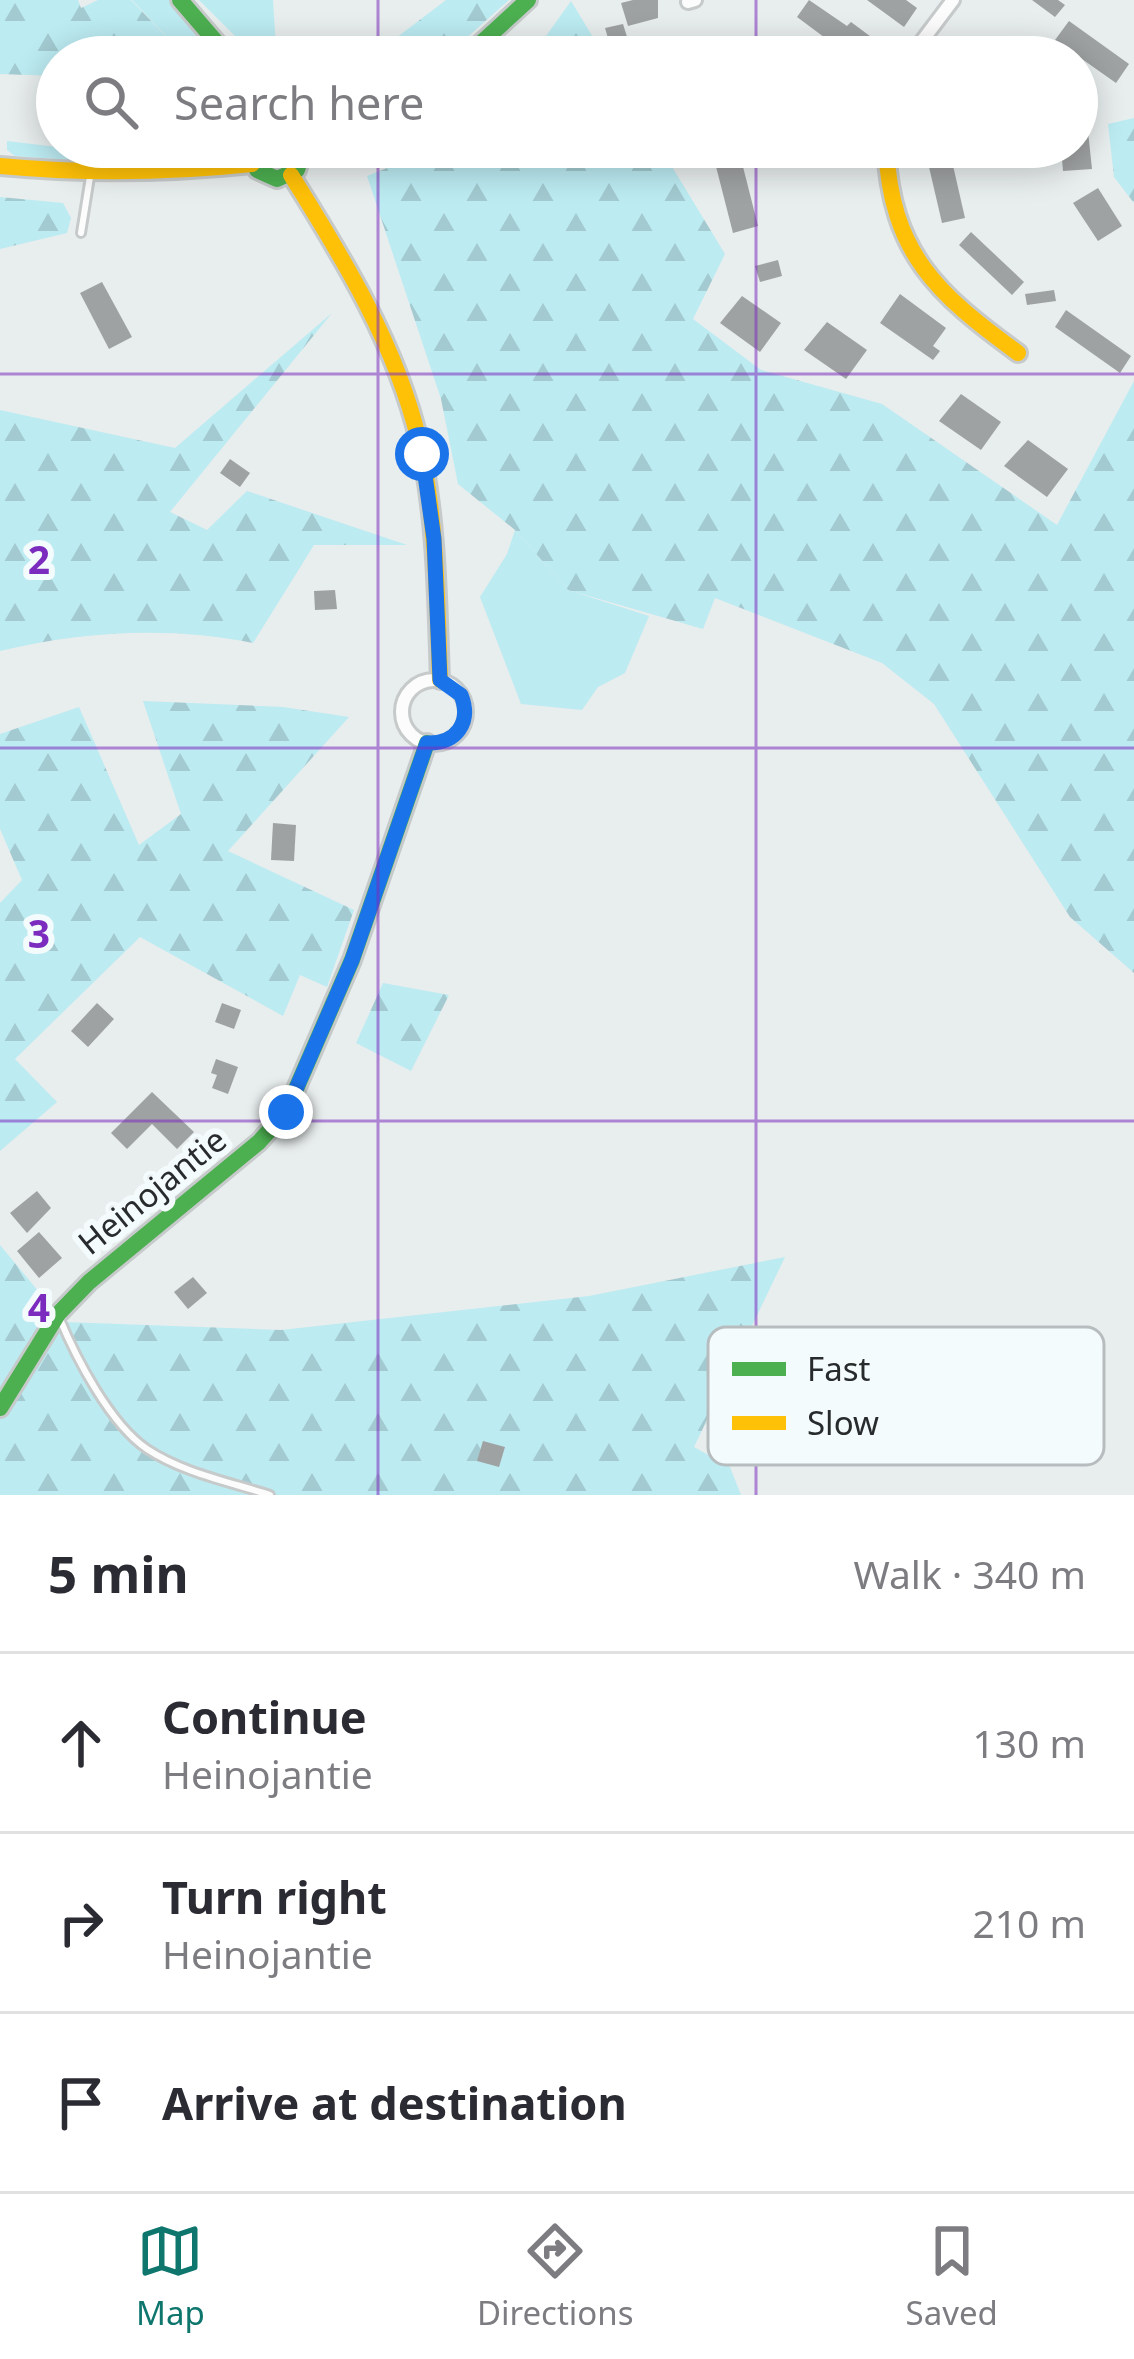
<!DOCTYPE html>
<html lang="en">
<head>
<meta charset="utf-8">
<style>
  :root { --surface:#fff; --page:#f2f2f3; --text:#2b2b33; --muted:#7c7c81; --line:#e1e1e2; --accent:#0f766e }
  body { margin:0; font-family:"Noto Sans",sans-serif; background:var(--page); color:var(--text) }
  .stop { position:absolute; width:36px; height:36px; margin:-27px; border:9px solid #1a73e8; border-radius:50%; background:#fff }
  .stop.end { background:#1a73e8; border-color:#fff; box-shadow:0 3px 12px #0008 }
  .list { margin:0; padding:0; list-style:none }
  h2 { display:flex; justify-content:space-between; align-items:center; height:156px; margin:0; padding:0 48px; font-size:51px }
  h2 small { font-size:39px; font-weight:400; color:var(--muted) }
  .list li { display:grid; grid-template-columns:78px 1fr auto; gap:36px; align-items:center; box-sizing:border-box; height:180px; padding:0 48px; border-top:3px solid var(--line) }
  .list b { display:block; font-size:45px; white-space:nowrap }
  .list p { margin:0; font-size:39px; white-space:nowrap; color:var(--muted) }
  .list em { font-size:39px; font-style:normal; color:var(--muted) }
  .icon { flex:none; width:66px; height:66px; fill:none; stroke:currentColor; stroke-width:2; stroke-linecap:round; stroke-linejoin:round }
  .map { position:relative; flex:none; width:1134px; height:1495px; overflow:hidden }
  .search { position:absolute; background:var(--surface); box-shadow:0 6px 30px #0003; left:36px; right:36px; top:36px; height:132px; display:flex; align-items:center; gap:30px; box-sizing:border-box; padding:0 42px; border-radius:66px; color:var(--muted); font-size:45px }
  .sheet { height:696px; background:var(--surface) }
  nav { display:flex; justify-content:space-around; align-items:center; box-sizing:border-box; height:168px; border-top:3px solid var(--line); background:var(--surface); font-size:33px; color:var(--muted) }
  nav a { display:grid; justify-items:center; gap:6px }
  nav .on { color:var(--accent) }
  .map>svg:first-child { display:block }
</style>
</head>
<body>
<div class="map">
<svg width="1134" height="1495" viewBox="0 0 1134 1495">
  <defs>
    <pattern id="forest-firs" width="22" height="20" patternUnits="userSpaceOnUse" patternTransform="scale(3)"><rect width="22" height="20" fill="#bcebf2"/><path d="M5 1l3.5 6h-7zM16 11l3.5 6h-7z" fill="#a2cad0"/></pattern>
  </defs>
  <rect width="100%" height="100%" fill="#e8eded"/>
  <g fill="#bcebf2">
    <polygon points="132,0 169,0 217,57 186,57"/>
    <polygon points="199,0 273,0 276,48 282,57 248,57 235,36"/>
    <polygon points="7,141 57,147 107,147 84,161 15,156 7,150"/>
    <polygon points="515,530 568,590 649,616 625,673 598,687 582,710 521,704 480,597 507,554"/>
  </g>
  <g fill="url(#forest-firs)">
    <polygon points="0,0 78,0 81,8 98,0 131,0 186,57 57,57 57,76 0,74"/>
    <polygon points="446,0 509,0 445,57 371,57"/>
    <polygon points="571,1 605,57 531,57"/>
    <polygon points="1134,118 1134,203 1114,177 1108,124"/>
    <polygon points="426,147 660,147 725,254 693,319 761,370 882,404 1057,525 1134,381 1134,973 1070,917 934,704 882,663 715,598 703,629 568,590 515,530 458,484 441,399 367,176 412,158"/>
    <polygon points="0,197 63,203 71,218 67,233 0,249"/>
    <path d="M332,313l-162,199 37,18 40,-39 160,54h-93l-61,98c-82,-17 -171,-12 -253,8v-241l175,38z"/>
    <polygon points="143,701 283,707 349,717 228,851 354,910 327,987 300,975 283,1016 140,937 15,1059 57,1102 0,1151 0,903 22,880 0,829 0,734 79,707 139,845 181,814"/>
    <polygon points="383,983 449,995 411,1071 356,1043"/>
    <polygon points="0,1245 64,1322 281,1330 589,1296 785,1257 694,1447 730,1467 741,1495 0,1495"/>
  </g>
  <g fill="#9fa2a2">
    <polygon points="633,0 658,0 658,18 628,26 621,3"/>
    <polygon points="809,0 847,26 851,22 890,51 886,57 862,57 840,41 836,46 797,17"/>
    <polygon points="867,0 906,0 917,8 904,27"/>
    <polygon points="1032,0 1058,0 1065,5 1055,17"/>
    <polygon points="1069,21 1129,64 1116,83 1055,40"/>
    <polygon points="623,24 628,40 610,45 605,28"/>
    <polygon points="722,36 726,53 777,39 781,57 696,57 693,44"/>
    <polygon points="1087,122 1092,169 1063,171 1061,147 1077,147 1077,123"/>
    <polygon points="711,147 738,147 758,226 733,233"/>
    <polygon points="825,147 865,147 852,166"/>
    <polygon points="949,148 965,218 942,223 926,154"/>
    <polygon points="1098,188 1122,226 1098,241 1073,203"/>
    <polygon points="971,232 1024,282 1012,295 959,245"/>
    <polygon points="778,260 782,276 760,282 755,266"/>
    <polygon points="102,282 132,337 109,349 80,293"/>
    <polygon points="1054,290 1056,301 1027,305 1025,294"/>
    <polygon points="900,294 946,328 933,346 940,351 933,360 880,323"/>
    <polygon points="742,296 781,323 760,352 720,323"/>
    <polygon points="1066,310 1131,356 1120,373 1055,327"/>
    <polygon points="827,322 867,350 846,379 804,350"/>
    <polygon points="961,394 1001,422 981,450 939,421"/>
    <polygon points="1028,440 1068,469 1047,497 1004,466"/>
    <polygon points="230,459 250,473 240,487 220,473"/>
    <polygon points="335,590 337,609 315,610 314,591"/>
    <polygon points="273,823 296,825 294,861 271,860"/>
    <polygon points="97,1003 114,1019 88,1047 71,1031"/>
    <polygon points="222,1003 241,1010 234,1029 215,1022"/>
    <polygon points="216,1059 238,1067 228,1094 212,1088 217,1075 211,1073"/>
    <polygon points="152,1092 194,1132 177,1149 152,1124 127,1149 111,1133"/>
    <polygon points="37,1191 51,1208 27,1233 10,1213"/>
    <polygon points="39,1232 62,1258 39,1278 17,1251"/>
    <polygon points="193,1277 207,1293 188,1309 174,1292"/>
    <polygon points="483,1441 505,1447 499,1467 477,1461"/>
  </g>
  <g fill="none" stroke-linecap="round" stroke-linejoin="round">
    <defs>
      <g id="lane">
        <polyline points="81,233 90,177"/>
        <path d="M59,1317c17,41 51,107 88,132 36,24 83,33 123,46"/>
      </g>
      <g id="street">
        <polyline points="688,2 695,0"/>
        <polyline points="910,57 953,0"/>
        <circle cx="434" cy="712" r="32"/>
      </g>
      <g id="fast">
        <polyline points="180,0 229,57"/>
        <polyline points="466,57 528,0"/>
        <polyline points="250,147 257,170 277,179 297,170 304,147"/>
        <polyline points="0,1408 58,1314 89,1282 259,1142 286,1112 352,960 427,743"/>
      </g>
      <g id="slow">
        <path d="M886,147c5,106 51,147 132,206"/>
        <path d="M0,166c86,8 166,7 252,-2"/>
        <path d="M291,175c52,83 105,169 128,266 18,78 18,159 21,239"/>
      </g>
    </defs>
    <use href="#lane" stroke="#c7caca" stroke-width="12"/>
    <use href="#street" stroke="#c7caca" stroke-width="18"/>
    <use href="#fast" stroke="#c7caca" stroke-width="22"/>
    <use href="#slow" stroke="#c7caca" stroke-width="22"/>
    <use href="#lane" stroke="#fcfcfc" stroke-width="6"/>
    <use href="#street" stroke="#fcfcfc" stroke-width="12"/>
    <use href="#fast" stroke="#4caf50" stroke-width="16"/>
    <use href="#slow" stroke="#ffc107" stroke-width="16"/>
  </g>
  <g fill="none" stroke-linecap="round" stroke-linejoin="round">
    <path stroke="#1a73e8" stroke-width="15" d="M286,1112l66,-152 75,-217c29,1 45,-20 34,-48l-21,-15 -6,-141 -12,-85"/>
  </g>
  <path fill="none" stroke="#7b2cbf" stroke-width="3" stroke-opacity="0.55" d="M378,0v57M756,0v57M378,147v1348M756,147v1348M0,374h1134M0,748h1134M0,1121h1134"/>
  <g text-anchor="middle" stroke-width="12" stroke-linejoin="round" paint-order="stroke">
    <g font-size="33" fill="#282b2c" stroke="#f4fbfd">
      <text transform="translate(152 1191) rotate(-39)" y="12">Heinojantie</text>
    </g>
  </g>
  <rect x="708" y="1327" width="396" height="138" rx="18" fill="#f4fbfd" stroke="#b7bdbe" stroke-width="3"/>
  <rect x="732" y="1362" width="54" height="14" fill="#4caf50"/>
  <rect x="732" y="1416" width="54" height="14" fill="#ffc107"/>
  <g font-size="33" fill="#282b2c">
    <text x="807" y="1381">Fast</text>
    <text x="807" y="1435">Slow</text>
  </g>
  <g font-size="39" text-anchor="middle" font-weight="bold" fill="#7b2cbf" stroke="#f4fbfd" stroke-width="12" stroke-linejoin="round" paint-order="stroke">
    <text x="39" y="574">2</text>
    <text x="39" y="948">3</text>
    <text x="39" y="1322">4</text>
  </g>
</svg>
<div class="stop" style="left:422px;top:454px"></div>
<div class="stop end" style="left:286px;top:1112px"></div>
<div class="search"><svg class="icon" aria-label="search" viewBox="0 0 24 24"><circle cx="10" cy="10" r="6"/><path d="M15 15l6 6"/></svg>Search here</div>
</div>
<section class="sheet">
<h2>5 min<small>Walk · 340 m</small></h2>
<ul class="list">
<li><svg class="icon" aria-label="ahead" viewBox="0 0 24 24"><path d="M12 20V5M6 11l6-6 6 6"/></svg><div><b>Continue</b><p>Heinojantie</p></div><em>130 m</em></li>
<li><svg class="icon" aria-label="right" viewBox="0 0 24 24"><path d="M7 20v-9h11M14 6l5 5-5 5"/></svg><div><b>Turn right</b><p>Heinojantie</p></div><em>210 m</em></li>
<li><svg class="icon" aria-label="arrive" viewBox="0 0 24 24"><path d="M6 21V4h12l-3 4 3 4H6"/></svg><div><b>Arrive at destination</b></div></li>
</ul>
</section>
<nav>
<a class="on"><svg class="icon" aria-label="map" viewBox="0 0 24 24"><path d="M3 6l6-2 6 2 6-2v14l-6 2-6-2-6 2zM9 4v14M15 6v14"/></svg>Map</a>
<a><svg class="icon" aria-label="directions" viewBox="0 0 24 24"><path d="M12 3l9 9-9 9-9-9zM9 14v-3h6M13 9l2 2-2 2"/></svg>Directions</a>
<a><svg class="icon" aria-label="saved" viewBox="0 0 24 24"><path d="M7 4h10v16l-5-4-5 4z"/></svg>Saved</a>
</nav>
</body>
</html>
